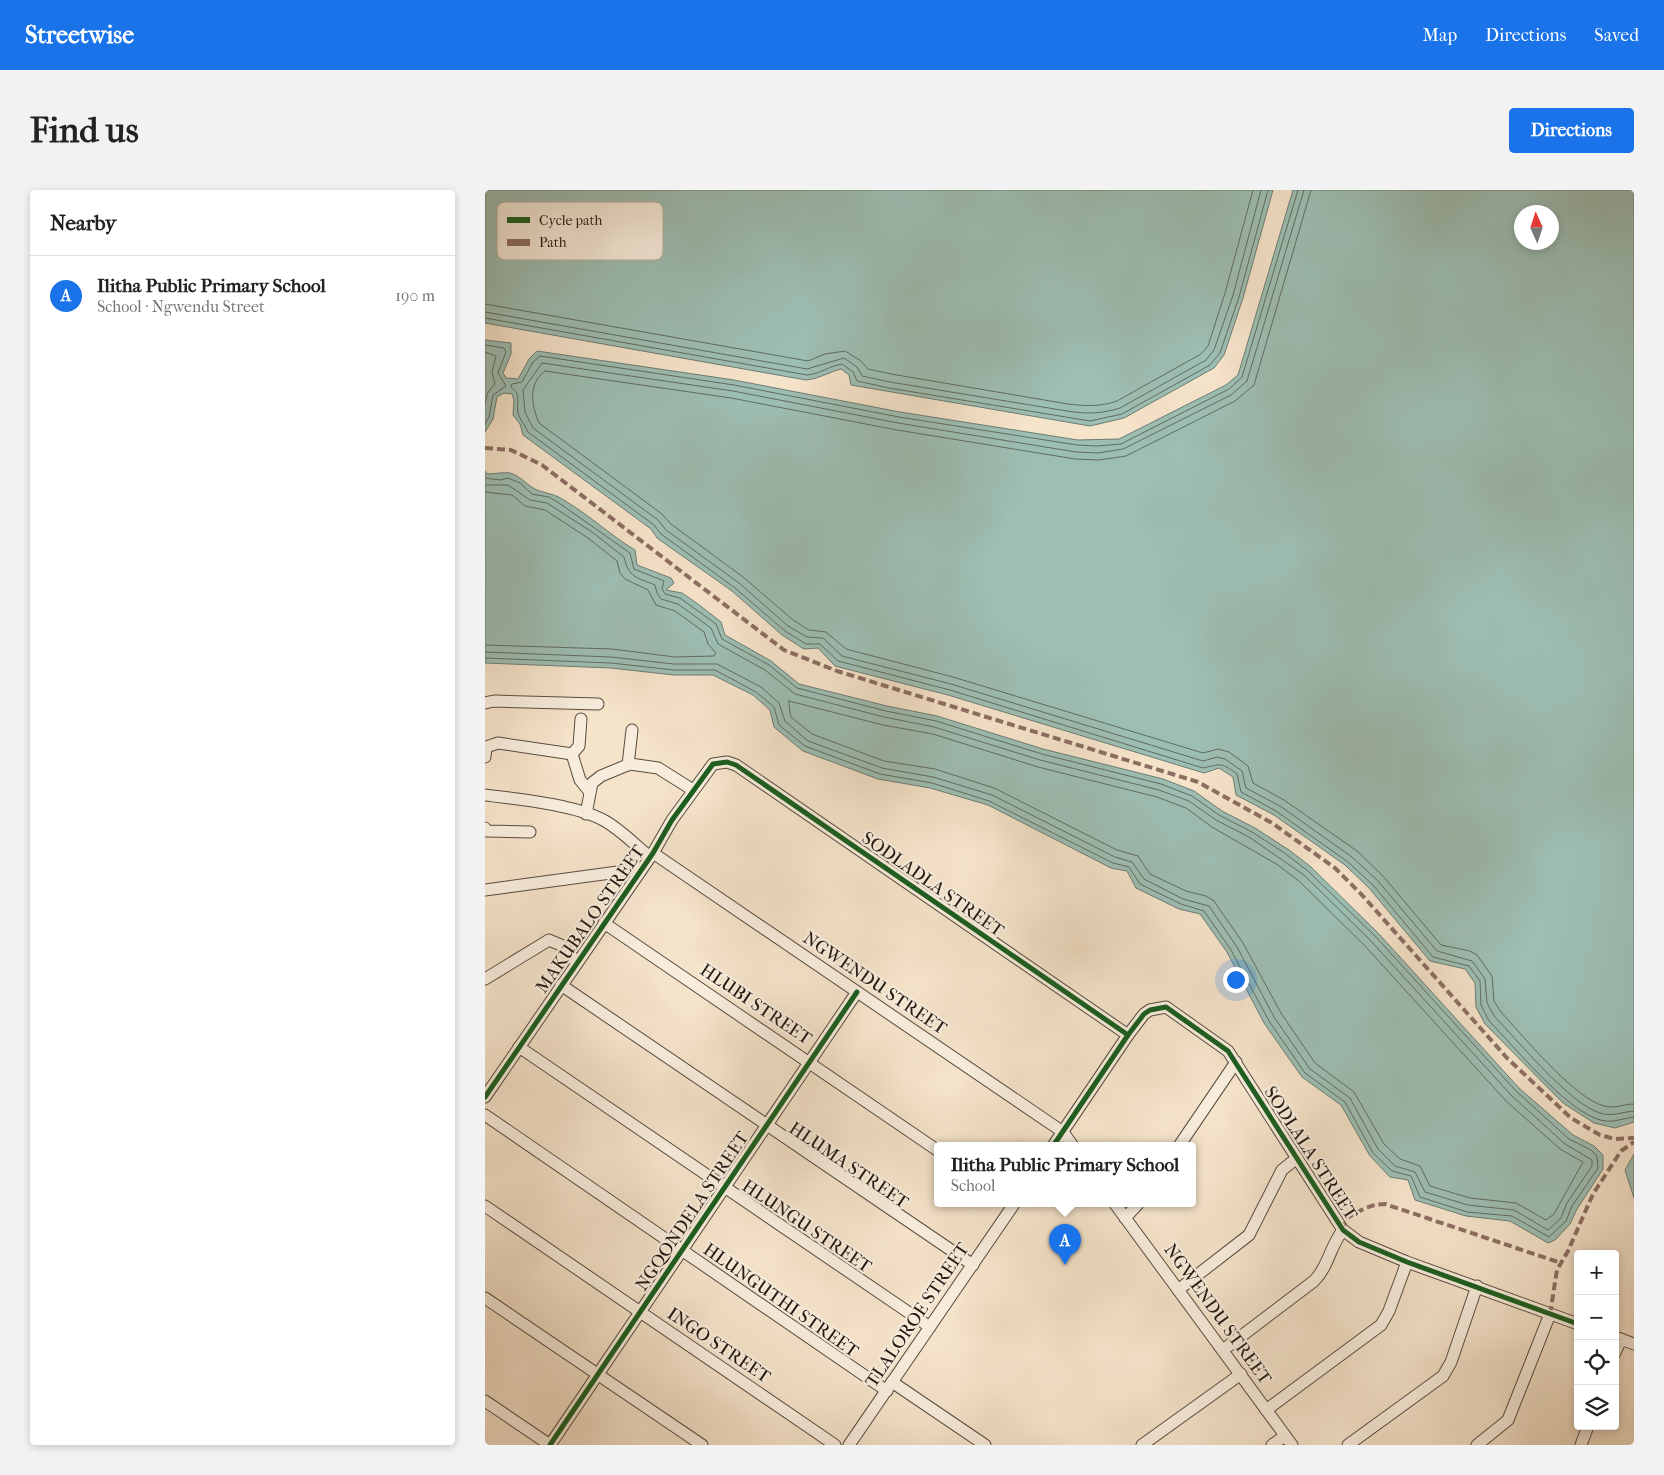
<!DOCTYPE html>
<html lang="en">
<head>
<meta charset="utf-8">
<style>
  :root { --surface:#fff; --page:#f2f2f2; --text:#222; --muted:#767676; --line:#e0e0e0; --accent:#1a73e8 }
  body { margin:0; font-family:"IM FELL French Canon",serif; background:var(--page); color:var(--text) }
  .controls { position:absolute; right:15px; bottom:15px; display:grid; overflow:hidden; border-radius:5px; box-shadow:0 2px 8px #0003 }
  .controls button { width:45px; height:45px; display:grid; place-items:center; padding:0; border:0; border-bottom:1px solid var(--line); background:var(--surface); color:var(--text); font:25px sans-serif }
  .compass { position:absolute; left:1029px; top:15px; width:45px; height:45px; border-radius:50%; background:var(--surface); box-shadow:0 2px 8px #0003; rotate:357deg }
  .you { position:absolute; left:750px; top:789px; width:18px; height:18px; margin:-12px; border:4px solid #fff; border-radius:50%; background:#1a73e8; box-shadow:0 0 0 8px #1a73e833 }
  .badge { display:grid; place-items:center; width:32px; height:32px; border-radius:50%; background:var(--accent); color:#fff; font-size:16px; font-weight:700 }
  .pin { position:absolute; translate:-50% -41px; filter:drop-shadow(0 1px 2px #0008) }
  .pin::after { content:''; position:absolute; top:26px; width:18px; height:15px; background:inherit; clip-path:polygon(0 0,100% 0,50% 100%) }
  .popup { position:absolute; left:449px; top:952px; width:262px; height:65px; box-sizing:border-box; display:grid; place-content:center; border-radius:5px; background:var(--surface); filter:drop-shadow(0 1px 4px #0005); font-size:16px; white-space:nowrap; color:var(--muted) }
  .popup b { font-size:19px; color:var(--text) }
  .popup::after { content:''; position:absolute; left:50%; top:100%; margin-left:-10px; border:10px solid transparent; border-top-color:var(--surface) }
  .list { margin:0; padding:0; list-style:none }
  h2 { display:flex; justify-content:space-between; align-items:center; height:65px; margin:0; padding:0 20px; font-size:21px }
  h2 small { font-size:16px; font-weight:400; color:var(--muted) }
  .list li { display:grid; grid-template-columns:32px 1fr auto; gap:15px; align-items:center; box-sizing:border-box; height:80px; padding:0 20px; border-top:1px solid var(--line) }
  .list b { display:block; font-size:19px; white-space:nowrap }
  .list p { margin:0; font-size:16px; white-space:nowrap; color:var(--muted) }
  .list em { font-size:16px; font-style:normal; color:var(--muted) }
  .icon { flex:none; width:28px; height:28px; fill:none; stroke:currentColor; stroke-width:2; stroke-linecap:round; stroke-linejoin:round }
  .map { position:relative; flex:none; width:1149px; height:1255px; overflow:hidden; border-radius:5px }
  header { display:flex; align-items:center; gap:30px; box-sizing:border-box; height:70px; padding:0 25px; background:var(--accent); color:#fff }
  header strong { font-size:24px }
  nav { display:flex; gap:28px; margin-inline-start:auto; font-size:18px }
  .intro { display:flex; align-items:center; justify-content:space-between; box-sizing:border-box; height:120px; padding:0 30px }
  h1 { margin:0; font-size:35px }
  .button { padding:12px 22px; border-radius:5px; background:var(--accent); color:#fff; font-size:18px; font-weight:700 }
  main { display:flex; gap:30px; padding:0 30px }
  aside { flex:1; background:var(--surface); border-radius:5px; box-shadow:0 2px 8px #0003 }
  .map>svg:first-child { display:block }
</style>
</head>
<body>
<header>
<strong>Streetwise</strong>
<nav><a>Map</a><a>Directions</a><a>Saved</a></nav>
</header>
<div class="intro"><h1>Find us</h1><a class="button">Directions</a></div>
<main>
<aside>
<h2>Nearby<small></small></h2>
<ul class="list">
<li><span class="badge">A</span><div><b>Ilitha Public Primary School</b><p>School · Ngwendu Street</p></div><em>190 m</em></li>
</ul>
</aside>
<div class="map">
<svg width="1149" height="1255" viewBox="0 0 1149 1255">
  <rect width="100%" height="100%" fill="#f5e3ca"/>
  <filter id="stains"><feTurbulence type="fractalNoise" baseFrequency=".004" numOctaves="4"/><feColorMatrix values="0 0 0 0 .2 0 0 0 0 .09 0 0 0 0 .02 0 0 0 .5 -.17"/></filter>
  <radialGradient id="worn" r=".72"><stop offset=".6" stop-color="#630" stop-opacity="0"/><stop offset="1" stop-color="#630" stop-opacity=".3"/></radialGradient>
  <g fill="#9dbeb3" stroke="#6c7c73" fill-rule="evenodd">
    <path d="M0,0h788l-30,108 -19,57 -10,13 -90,50 -34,8 -239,-41 -2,-10 -8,-6c-12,3 -22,10 -35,11l-321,-57z"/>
    <path d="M808,0h341v932l-19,6 -21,-5 -31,-20 -78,-79 -9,-17 -1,-24 -10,-14 -35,-8 -61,-73 -24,-23 -71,-50 -38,-20 -3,-18 -14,-9 -15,5 -256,-78 -113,-29 -17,-18 -14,1 -22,-14 -50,-44 -75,-53 -6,-9 -128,-94 -3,-11 -7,-9 1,-15 -2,-6 -8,-1 -7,4 -4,22 -8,13v-92l26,3v11l-8,19 3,5 12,1 11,-20 8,-8 197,29 166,32 178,28 41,-1 107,-54 12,-10zM1066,22v30h-30v-30z"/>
    <path d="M0,281l2,3c7,0 17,-2 23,-1 10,3 15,10 23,15 8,5 20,5 29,11 26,15 48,36 73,51l2,15 34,13 3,5 -8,7 16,3 16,11 23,18 4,13 46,26 28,23 88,22 50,10 106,33 120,30 31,12 28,20 33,17 34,22 22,17 68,67 140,154 54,47 21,11 9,9v14l-26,40 -7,15 -15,16 -7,3 -38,-22 -44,-5 -51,-16 -7,-20 -18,-3 -20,-21 -29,-51 -39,-28 -38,-54 -37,-71 -27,-38 -21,-5 -43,-21 -9,-17 -16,-3 -123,-63 -58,-17 -52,-9 -75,-28 -29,-24 -4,-17 -17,-15 -40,-20h-39l-63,-7 -126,-5z"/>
    <polygon points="1149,964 1149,1008 1140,980"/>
  </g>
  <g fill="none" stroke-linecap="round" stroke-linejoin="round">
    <g stroke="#606c62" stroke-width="1">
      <path d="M813,0l-56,187 -13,12 -108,55 -24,2 -20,-1 -178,-28 -165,-32 -194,-29 -7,6 -11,20 -10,2 -1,3c11,8 5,15 7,26 2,6 7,13 10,19l126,93 7,9 74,54 50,43 21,13h14l18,17 112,29 253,78c18,-4 18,-6 34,6l4,18 35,19 72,51 25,23 60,72 36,9 11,15 1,24 8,16c27,27 73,85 108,98 14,5 23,0 37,-2"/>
      <path d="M819,0l-57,191 -16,14 -108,54 -25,4 -22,-1 -178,-29 -165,-32 -191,-28 -19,27 2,22 8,16 125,92 8,10 73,53 49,43 19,11 16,1 19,18 109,28 252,77 14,-4 8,2 17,12 4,17 34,18 72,51 26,24 59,70 35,10 13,18 2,24 8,14c23,24 75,87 105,96 13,4 21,-1 34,-2"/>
      <path d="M826,0l-57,195 -19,16 -109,55 -27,4 -24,-1 -178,-29 -166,-32 -186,-27c-18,14 -13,35 -6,52l123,91 9,10 72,53 50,43 16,10 17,2 20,17 107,28 250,76 15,-4 11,3 19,14 5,17 31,17 73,51 26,25 58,69 29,6 7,4 15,21 2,25 7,11c22,24 73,86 103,94 11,3 19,-2 30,-2"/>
      <path d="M0,114l323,57 17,-7 20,-3 16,10 7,8 23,5 177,30c18,2 32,3 49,-3l84,-47 7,-8 17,-53 28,-103"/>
      <path d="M0,122l322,57 37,-11 13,9 5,9 28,6 177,29c19,3 34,3 53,-3l86,-48 8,-10 19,-55 28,-105"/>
      <path d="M0,128l322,57c13,-1 22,-9 35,-11l11,8 4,9 32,7 201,33 32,-7 88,-49 10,-12 19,-56 29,-107"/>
      <polyline points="0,155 19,158 21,162 13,183 21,196 8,205 4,227 0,234"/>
      <polyline points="0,162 11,166 7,182 10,194 3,202 0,213"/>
      <polyline points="0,288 15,290 23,288 35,293 47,304 64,307 74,313 145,363 149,379 179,391 177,399 180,404 195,408 231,434 237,449 284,475 312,498 401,521 451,531 557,564 676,594 707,606 734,625 767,642 801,664 823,681 891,747 1031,901 1084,949 1106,960 1112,966 1113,978 1087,1016 1081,1031 1064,1047 1027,1026 982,1022 935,1007 926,986 907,981 888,963 860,912 820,883 784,831 746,760 719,721 696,714 655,694 644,677 628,673 504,611 447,593 395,584 320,556 294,535 289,517 271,502 230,480 189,480 126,473 0,468"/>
      <path d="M0,295h23l22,15 17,3 45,29 32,25c5,21 12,20 31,28l2,8 4,6 17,5 33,24 7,16 47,26 30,24 89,23 50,10 106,33 119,30 30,11 27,19 33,17 55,38 67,66 140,154 54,49 27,16v6l-25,37 -6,15 -13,12 -34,-20 -46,-5 -43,-13 -10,-20 -20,-6 -17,-17 -28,-51 -40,-29 -36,-52 -37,-70 -28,-41 -26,-7 -39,-20 -12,-17 -17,-5 -123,-62 -59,-18 -51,-9 -74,-27 -23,-20 -6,-18 -18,-16 -44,-23h-43l-63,-7 -126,-5"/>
      <polyline points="0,302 27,305 40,316 60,320 103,348 132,371 135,383 140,389 163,400 171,415 190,421 219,442 223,454 231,463 229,466 190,467 127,459 0,455"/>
      <polygon points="304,511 398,535 448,544 553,577 672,607 701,618 727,637 793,675 814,691 881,757 1021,911 1075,959 1098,972 1069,1024 1061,1030 1031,1013 985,1008 945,996 935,976 915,969 899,954 869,902 830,873 796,823 758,753 729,711 721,706 701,701 665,684 653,666 632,660 509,598 450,579 399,571 327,544 306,527"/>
    </g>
    <defs>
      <g id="street">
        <polyline points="0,513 9,511 113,514"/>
        <polyline points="87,564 94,556 96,529"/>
        <polyline points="0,567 1,557 13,553 87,564 95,590 104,601"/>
        <polyline points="143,575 147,540"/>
        <path d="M0,605c33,4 92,10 120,26 16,9 30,24 45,36"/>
        <polyline points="101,624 107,593 116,586 145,574 173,578 208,600"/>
        <polyline points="0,638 2,641 45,642"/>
        <polyline points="168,663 578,942 588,956"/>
        <polyline points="0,700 155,679"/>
        <polyline points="119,733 452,960"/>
        <polyline points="0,789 64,750 78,756 91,772"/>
        <polyline points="76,795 488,1075"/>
        <polyline points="34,857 445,1137"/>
        <polyline points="0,907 168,663 187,630 228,574 242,572 251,575 643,845"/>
        <polyline points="0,925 402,1201"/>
        <polyline points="568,956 643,845 659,824 665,820 681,817 743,861 858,1040 874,1052 922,1072 1093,1134"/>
        <polyline points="694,956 751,872"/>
        <polyline points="630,1014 807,1255"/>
        <polyline points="0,1016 350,1255"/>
        <polyline points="640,1028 653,1014"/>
        <polyline points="693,1100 764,1045 797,980 812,968"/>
        <polyline points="0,1108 217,1255"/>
        <polyline points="1130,1147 1149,1154"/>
        <path d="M738,1160l91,-69c15,-15 16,-35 29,-51"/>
        <polyline points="1130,1163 1136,1149"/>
        <polyline points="407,1192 500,1255"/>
        <polyline points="0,1211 65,1255"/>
        <polyline points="781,1220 896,1135 904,1121 922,1072"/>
        <polyline points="65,1255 372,802"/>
        <polyline points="364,1255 529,1014"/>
        <polyline points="657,1255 756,1184"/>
        <polyline points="787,1255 800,1246"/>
        <polyline points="863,1255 958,1186 966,1172 992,1096"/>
        <polyline points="992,1255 1023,1230 1065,1124"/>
        <polyline points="1096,1255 1103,1236"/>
      </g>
    </defs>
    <use href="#street" stroke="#584c40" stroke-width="13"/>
    <use href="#street" stroke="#f8eddd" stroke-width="11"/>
    <g stroke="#8d6e63" stroke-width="4" stroke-dasharray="8 4" stroke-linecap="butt">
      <polyline points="0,258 26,260 57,275 299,460 352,481 713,592 787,633 850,678 877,705 1022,868 1086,928 1115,945 1130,949 1149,948"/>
      <path d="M858,1040l2,-11c13,-7 24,-15 40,-15l176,59"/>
      <polyline points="1065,1124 1072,1080 1083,1061 1108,1004 1136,961 1149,952"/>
    </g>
    <defs>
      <g id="cycleway">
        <polyline points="0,907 168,663 187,630 228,574 242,572 251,575 643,845"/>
        <polyline points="568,956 643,845 659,824 665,820 681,817 743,861 858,1040 874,1052 922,1072 1093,1134"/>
        <polyline points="65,1255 372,802"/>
      </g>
    </defs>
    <use href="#cycleway" stroke="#f8eddd" stroke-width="8"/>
    <use href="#cycleway" stroke="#1b5e20" stroke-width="5"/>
  </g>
  <g text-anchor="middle" stroke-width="4.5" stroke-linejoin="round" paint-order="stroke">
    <g font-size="18" fill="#231912" stroke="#f8eddd">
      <text transform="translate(448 694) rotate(35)" y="6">SODLADLA STREET</text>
      <text transform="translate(105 729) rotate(-55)" y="6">MAKUBALO STREET</text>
      <text transform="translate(390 793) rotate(34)" y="6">NGWENDU STREET</text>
      <text transform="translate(271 814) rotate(34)" y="6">HLUBI STREET</text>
      <text transform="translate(826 963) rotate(57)" y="6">SODLALA STREET</text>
      <text transform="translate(364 975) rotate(34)" y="6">HLUMA STREET</text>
      <text transform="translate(207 1021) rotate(-56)" y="6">NGQONDELA STREET</text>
      <text transform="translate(322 1036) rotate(34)" y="6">HLUNGU STREET</text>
      <text transform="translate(296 1110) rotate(35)" y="6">HLUNGUTHI STREET</text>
      <text transform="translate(733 1124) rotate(54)" y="6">NGWENDU STREET</text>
      <text transform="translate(432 1125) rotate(-56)" y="6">TLALOROE STREET</text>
      <text transform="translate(234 1155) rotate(34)" y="6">INGO STREET</text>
    </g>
  </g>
  <rect x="12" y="12" width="166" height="58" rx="8" fill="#f8eddd" stroke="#b8ada0" stroke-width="1"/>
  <rect x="22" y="27" width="23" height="6" fill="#1b5e20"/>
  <rect x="22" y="49" width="23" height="7" fill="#8d6e63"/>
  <g font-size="14" fill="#231912">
    <text x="54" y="35">Cycle path</text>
    <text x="54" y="57">Path</text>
  </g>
  <rect width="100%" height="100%" filter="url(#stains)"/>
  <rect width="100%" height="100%" fill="url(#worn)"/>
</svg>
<div class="controls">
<button>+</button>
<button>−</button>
<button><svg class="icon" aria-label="locate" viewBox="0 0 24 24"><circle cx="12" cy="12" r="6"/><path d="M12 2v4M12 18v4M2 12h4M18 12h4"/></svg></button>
<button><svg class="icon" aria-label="layers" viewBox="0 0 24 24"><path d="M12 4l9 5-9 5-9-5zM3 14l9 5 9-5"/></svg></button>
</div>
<svg class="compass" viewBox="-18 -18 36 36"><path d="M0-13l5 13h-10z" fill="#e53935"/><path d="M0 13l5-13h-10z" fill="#767676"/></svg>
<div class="you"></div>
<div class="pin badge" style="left:580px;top:1075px">A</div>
<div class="popup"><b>Ilitha Public Primary School</b>School</div>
</div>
</main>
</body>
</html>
